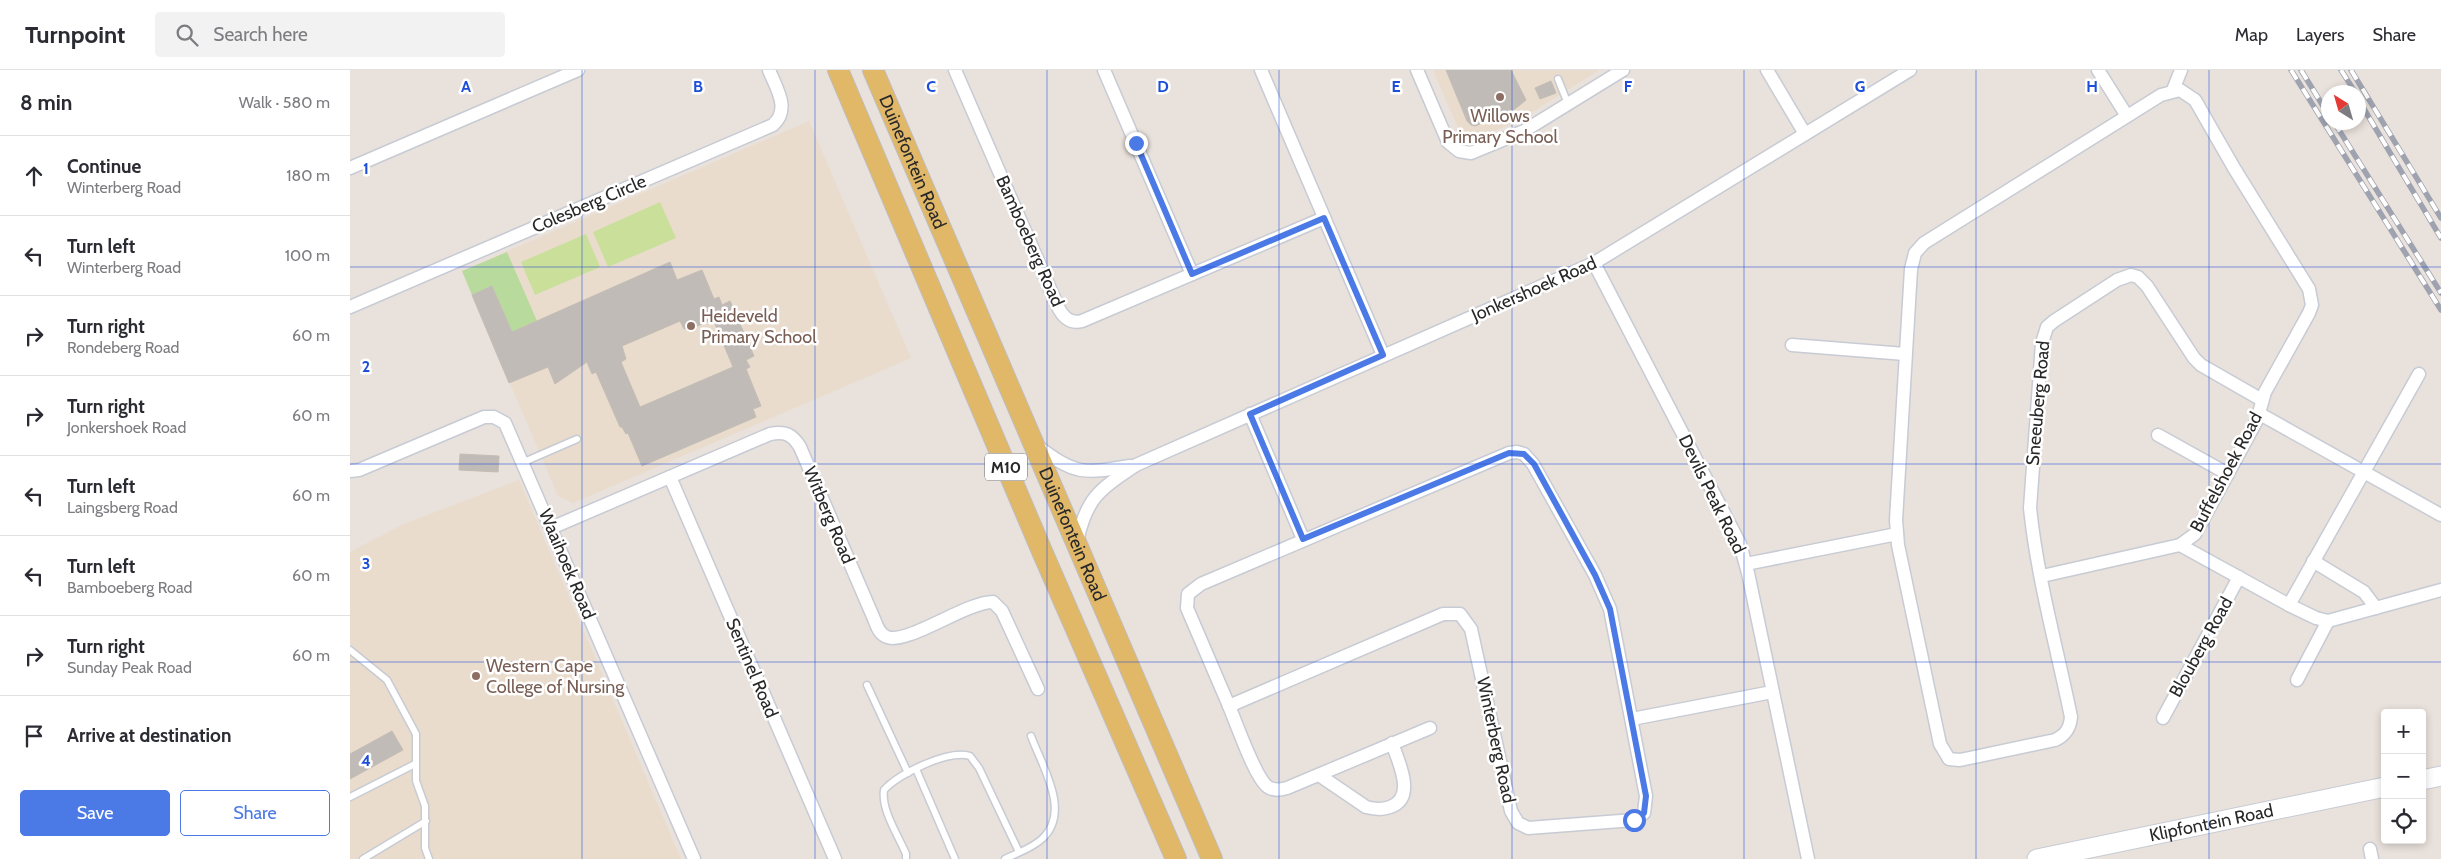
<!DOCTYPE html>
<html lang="en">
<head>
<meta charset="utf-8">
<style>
  :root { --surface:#fff; --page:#f2f2f3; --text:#2b2b33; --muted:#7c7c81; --line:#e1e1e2; --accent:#4b7ae6 }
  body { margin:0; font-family:Cabin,sans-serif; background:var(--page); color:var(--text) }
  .controls { position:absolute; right:15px; bottom:15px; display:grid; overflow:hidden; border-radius:5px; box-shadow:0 2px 8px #0003 }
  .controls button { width:45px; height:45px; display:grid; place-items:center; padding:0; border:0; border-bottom:1px solid var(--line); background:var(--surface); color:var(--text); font:25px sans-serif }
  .compass { position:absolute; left:1971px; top:15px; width:45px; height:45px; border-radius:50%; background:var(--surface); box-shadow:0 2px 8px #0003; rotate:323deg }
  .stop { position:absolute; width:15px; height:15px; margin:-11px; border:4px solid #4b7ae6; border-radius:50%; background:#fff }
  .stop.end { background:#4b7ae6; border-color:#fff; box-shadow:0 1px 5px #0008 }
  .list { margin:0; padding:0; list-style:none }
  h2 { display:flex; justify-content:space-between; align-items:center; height:65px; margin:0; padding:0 20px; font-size:21px }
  h2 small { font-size:16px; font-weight:400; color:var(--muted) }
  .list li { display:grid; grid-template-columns:32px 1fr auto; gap:15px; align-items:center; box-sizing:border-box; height:80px; padding:0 20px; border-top:1px solid var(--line) }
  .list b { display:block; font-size:19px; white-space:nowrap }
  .list p { margin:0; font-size:16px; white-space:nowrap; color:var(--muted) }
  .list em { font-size:16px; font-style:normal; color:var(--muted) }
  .actions { display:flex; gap:10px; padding:15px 20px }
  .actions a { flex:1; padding:11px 0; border:1px solid var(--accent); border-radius:5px; text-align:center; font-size:18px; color:var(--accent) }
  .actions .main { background:var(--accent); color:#fff }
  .icon { flex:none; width:28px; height:28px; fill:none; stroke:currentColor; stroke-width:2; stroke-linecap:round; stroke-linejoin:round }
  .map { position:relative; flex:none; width:2091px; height:789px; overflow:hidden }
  header { display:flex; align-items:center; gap:30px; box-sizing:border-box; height:70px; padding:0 25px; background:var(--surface); border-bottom:1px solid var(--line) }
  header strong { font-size:24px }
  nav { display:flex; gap:28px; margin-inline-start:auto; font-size:18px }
  .search { width:350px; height:45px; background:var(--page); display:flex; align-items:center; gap:12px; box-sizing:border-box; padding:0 18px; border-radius:5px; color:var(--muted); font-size:19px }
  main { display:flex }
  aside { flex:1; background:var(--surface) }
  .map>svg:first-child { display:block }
</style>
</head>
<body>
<header>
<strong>Turnpoint</strong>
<div class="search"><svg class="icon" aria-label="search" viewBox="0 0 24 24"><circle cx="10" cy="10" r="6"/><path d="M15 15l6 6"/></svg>Search here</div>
<nav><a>Map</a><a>Layers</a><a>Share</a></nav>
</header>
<main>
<aside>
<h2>8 min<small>Walk · 580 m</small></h2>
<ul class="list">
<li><svg class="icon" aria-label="ahead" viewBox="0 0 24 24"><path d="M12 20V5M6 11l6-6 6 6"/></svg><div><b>Continue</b><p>Winterberg Road</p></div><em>180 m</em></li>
<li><svg class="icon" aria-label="left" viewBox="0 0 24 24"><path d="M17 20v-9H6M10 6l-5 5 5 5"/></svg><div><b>Turn left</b><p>Winterberg Road</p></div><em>100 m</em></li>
<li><svg class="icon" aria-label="right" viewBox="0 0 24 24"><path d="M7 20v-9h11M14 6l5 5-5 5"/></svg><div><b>Turn right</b><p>Rondeberg Road</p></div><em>60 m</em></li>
<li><svg class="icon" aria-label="right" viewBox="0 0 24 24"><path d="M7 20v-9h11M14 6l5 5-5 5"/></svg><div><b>Turn right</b><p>Jonkershoek Road</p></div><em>60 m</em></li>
<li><svg class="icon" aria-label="left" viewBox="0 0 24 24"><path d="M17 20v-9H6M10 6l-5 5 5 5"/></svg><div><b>Turn left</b><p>Laingsberg Road</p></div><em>60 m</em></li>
<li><svg class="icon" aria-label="left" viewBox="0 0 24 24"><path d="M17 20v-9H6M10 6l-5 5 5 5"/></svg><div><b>Turn left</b><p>Bamboeberg Road</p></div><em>60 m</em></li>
<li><svg class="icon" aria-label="right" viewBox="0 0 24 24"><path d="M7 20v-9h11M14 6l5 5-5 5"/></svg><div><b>Turn right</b><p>Sunday Peak Road</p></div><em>60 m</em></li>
<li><svg class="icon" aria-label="arrive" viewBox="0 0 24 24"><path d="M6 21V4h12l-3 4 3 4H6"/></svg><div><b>Arrive at destination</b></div></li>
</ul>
<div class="actions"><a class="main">Save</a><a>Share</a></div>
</aside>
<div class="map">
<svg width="2091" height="789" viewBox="0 0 2091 789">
  <rect width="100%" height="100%" fill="#e9e1db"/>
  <g fill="#e9dccc">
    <polygon points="1083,0 1249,0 1168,51 1124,69 1110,62"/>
    <polygon points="459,51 561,288 223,433 208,426 112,201"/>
    <polygon points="169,410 331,789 0,789 0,482 54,454"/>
  </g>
  <polygon fill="#b9da9d" points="157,182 187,251 174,256 188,288 175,293 142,216 122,225 112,201"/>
  <g fill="#cae09a">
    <polygon points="310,132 326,168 258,197 243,162"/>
    <polygon points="236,164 250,197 185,225 171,192"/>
  </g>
  <g fill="#c1bbb8" stroke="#c4bdb5" fill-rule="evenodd">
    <polygon points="1096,0 1161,0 1176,30 1165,39 1125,56 1121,55 1117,51"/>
    <polygon points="1201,11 1206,23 1190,29 1185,18"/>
    <path d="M320,192l7,18 25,-10 12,29 5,-2 3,8 8,-4 24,55 -8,4 4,7 -4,2 15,37 -8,3 3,8 -114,49 -14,-33 -2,1 -4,-7h-2l-24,-55 -4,2 -5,-12 -32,22 -7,-17 -39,16 -37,-88 20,-9 20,46zM363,249l20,48 -93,40 -19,-45 5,-3 -4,-13 58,-25 4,8 6,-2 1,2z"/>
    <polygon points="110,384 149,386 148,402 109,400"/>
    <polygon points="42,661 53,680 0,709 0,684"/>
  </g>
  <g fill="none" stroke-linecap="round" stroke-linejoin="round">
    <defs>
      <g id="service">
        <polyline points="1208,9 1218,34"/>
        <polyline points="174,392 227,369"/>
        <polyline points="0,580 37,610 66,664 66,711 75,736 75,778 79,789"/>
        <polyline points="517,615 558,703"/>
        <polyline points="566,699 605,789"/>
        <polyline points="0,727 65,694"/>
        <polyline points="13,789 76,751"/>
        <path d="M556,789v-5c-8,-19 -25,-44 -22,-64 14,-16 65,-41 86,-34l9,12 40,84"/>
        <path d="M655,789c12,-6 28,-11 38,-21 28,-27 -1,-72 -12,-102"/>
      </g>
      <g id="minor">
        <path d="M605,0l103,237c5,10 12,17 24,14l242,-103"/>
        <polyline points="754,0 842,204"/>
        <polyline points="911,0 1033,285"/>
        <polyline points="1067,0 1098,72 1109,81 1121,83 1174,61 1273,0"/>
        <polyline points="1417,0 1455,64"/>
        <polyline points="1748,0 1777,46"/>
        <polyline points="1823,20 1831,0"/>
        <polyline points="0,98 228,0"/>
        <polyline points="1244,193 1390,474 1398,503 1458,789"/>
        <path d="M0,237l423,-182c18,-16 3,-37 -4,-55"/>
        <polyline points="1442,275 1555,284"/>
        <polyline points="900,344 953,469"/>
        <polyline points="1910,344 2091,445"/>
        <polyline points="1808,365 1878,404"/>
        <path d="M686,375c39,30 47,29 94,21"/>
        <polygon points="1167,382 1174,384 1183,394 1245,505 1260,539 1296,726 1294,743 1284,750 1178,758 1168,753 1161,741 1121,559 1110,544 1093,544 879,636 837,538 838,524 851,514 1159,383"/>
        <polyline points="0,401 9,400 134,347 144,347 155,353 344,789"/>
        <polyline points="320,407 485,789"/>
        <path d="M201,458l219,-94c15,-3 22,0 30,13l74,172c3,7 5,15 13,18 20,8 79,-35 106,-35l9,9 36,78"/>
        <path d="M727,471c10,-44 22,-51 59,-76l458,-202 316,-193"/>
        <polyline points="1830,475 1939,535 1966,548 1978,551 2091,520"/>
        <polyline points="1963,491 2014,522 2026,538"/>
        <polyline points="1396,494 1547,464"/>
        <path d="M1692,506l138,-31 15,-11 62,-114 8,-28 44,-79 3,-8 -3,-16 -75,-121 -39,-68 -15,-10 -19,5 -237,148 -9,10 -4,16 -15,251 2,25 42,199 9,15 11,1 95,-20c11,-5 15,-12 16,-23 -14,-69 -34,-140 -41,-209l12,-165 5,-16 7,-6 63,-41 14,-5 7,2 9,9 47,72 7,7 61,35"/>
        <polyline points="1939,535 2069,304"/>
        <polyline points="1947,610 1978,551"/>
        <path d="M879,636c7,16 26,72 39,81 6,4 12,3 19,1l143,-60"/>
        <polyline points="1813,648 1889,507"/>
        <polyline points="1282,649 1422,622"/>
        <path d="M969,705l47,32c9,2 15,3 24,0 27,-9 8,-46 2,-64"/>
        <polyline points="2020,779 2022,789"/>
      </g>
      <g id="secondary">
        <polyline points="2072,710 2091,706"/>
        <path id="s1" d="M1687,789l348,-72"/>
      </g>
      <g id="primary">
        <polyline points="488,0 691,479 826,789"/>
        <path id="s2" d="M523,0l339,789"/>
      </g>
    </defs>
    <use href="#service" stroke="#c7cbd4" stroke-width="9"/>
    <use href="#minor" stroke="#c7cbd4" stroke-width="15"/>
    <use href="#secondary" stroke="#c7cbd4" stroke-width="21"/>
    <use href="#primary" stroke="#bebebe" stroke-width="22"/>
    <use href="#service" stroke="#fff" stroke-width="6"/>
    <use href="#minor" stroke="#fff" stroke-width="12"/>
    <use href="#secondary" stroke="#fff" stroke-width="19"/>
    <use href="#primary" stroke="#e1b768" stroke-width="20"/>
    <defs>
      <g id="rail">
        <polyline points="1941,0 2091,240"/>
        <polyline points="1951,0 1978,44"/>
        <polyline points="1991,0 2005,22"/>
        <polyline points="2001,0 2091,148"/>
        <polyline points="2008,29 2091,168"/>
        <polyline points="1984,52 2091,223"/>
      </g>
    </defs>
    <use href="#rail" stroke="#9fa3b0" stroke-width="5.5"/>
    <use href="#rail" stroke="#fff" stroke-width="4" stroke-dasharray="11" stroke-linecap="butt"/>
  </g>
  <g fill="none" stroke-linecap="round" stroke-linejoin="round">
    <polyline stroke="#4b7ae6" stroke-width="6" points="786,73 842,204 974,148 1033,285 900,344 953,469 1159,383 1174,384 1184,394 1245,505 1260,539 1296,726 1294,743 1284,750"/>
  </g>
  <path fill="none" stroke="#1d4ed8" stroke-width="1" stroke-opacity="0.55" d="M232,0v789M465,0v789M697,0v789M929,0v789M1162,0v789M1394,0v789M1626,0v789M1859,0v789M0,197h2091M0,394h2091M0,592h2091"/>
  <g fill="#8d6e63" stroke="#fff" stroke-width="2">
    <circle cx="1150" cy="27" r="5"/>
    <circle cx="341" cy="256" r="5"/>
    <circle cx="126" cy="606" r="5"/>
  </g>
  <g text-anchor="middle" stroke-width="5" stroke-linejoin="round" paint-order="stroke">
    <rect fill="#fff" stroke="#686868" stroke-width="1" x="635" y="383.5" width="42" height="27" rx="4"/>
    <g font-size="16" font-weight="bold" fill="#282828">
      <text x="656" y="403">M10</text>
    </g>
    <g font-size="18" fill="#785e54" stroke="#fff" text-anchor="start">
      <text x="1150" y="52" text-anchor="middle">Willows<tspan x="1150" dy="21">Primary School</tspan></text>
      <text x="351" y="252">Heideveld<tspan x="351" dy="21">Primary School</tspan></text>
      <text x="136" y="602">Western Cape<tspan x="136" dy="21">College of Nursing</tspan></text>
    </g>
    <g font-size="18" fill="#282828" stroke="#fff">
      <text dy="6" stroke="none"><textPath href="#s2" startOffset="100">Duinefontein Road</textPath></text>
      <text transform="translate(239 134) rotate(-23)" y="6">Colesberg Circle</text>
      <text transform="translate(680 171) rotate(66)" y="6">Bamboeberg Road</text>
      <text transform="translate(1184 219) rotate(-24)" y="6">Jonkershoek Road</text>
      <text transform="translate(1688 333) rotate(-85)" y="6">Sneeuberg Road</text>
      <text transform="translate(1876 402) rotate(-62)" y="6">Buffelshoek Road</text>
      <text transform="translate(1362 424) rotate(64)" y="6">Devils Peak Road</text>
      <text transform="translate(479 445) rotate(67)" y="6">Witberg Road</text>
      <text dy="6" stroke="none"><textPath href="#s2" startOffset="505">Duinefontein Road</textPath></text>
      <text transform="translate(217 494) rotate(67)" y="6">Waaihoek Road</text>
      <text transform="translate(1851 577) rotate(-61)" y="6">Blouberg Road</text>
      <text transform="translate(402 598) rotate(67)" y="6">Sentinel Road</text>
      <text transform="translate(1146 670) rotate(78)" y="6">Winterberg Road</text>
      <text dy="6" stroke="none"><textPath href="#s1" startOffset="178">Klipfontein Road</textPath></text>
    </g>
  </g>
  <g font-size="16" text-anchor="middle" font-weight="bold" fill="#1d4ed8" stroke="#fff" stroke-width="5" stroke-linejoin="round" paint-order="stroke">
    <text x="116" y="22">A</text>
    <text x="348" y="22">B</text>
    <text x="581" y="22">C</text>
    <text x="813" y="22">D</text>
    <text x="1046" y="22">E</text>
    <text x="1278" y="22">F</text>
    <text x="1510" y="22">G</text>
    <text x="1742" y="22">H</text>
    <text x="16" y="104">1</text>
    <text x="16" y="302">2</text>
    <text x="16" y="499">3</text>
    <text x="16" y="696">4</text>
  </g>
</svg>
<div class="controls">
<button>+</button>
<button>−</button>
<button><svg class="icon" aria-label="locate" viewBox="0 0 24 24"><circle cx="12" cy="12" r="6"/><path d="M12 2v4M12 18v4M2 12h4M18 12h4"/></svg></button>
</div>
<svg class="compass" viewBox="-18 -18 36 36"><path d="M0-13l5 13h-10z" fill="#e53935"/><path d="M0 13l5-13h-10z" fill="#7c7c81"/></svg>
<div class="stop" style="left:1284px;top:750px"></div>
<div class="stop end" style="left:786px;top:73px"></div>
</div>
</main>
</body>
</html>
